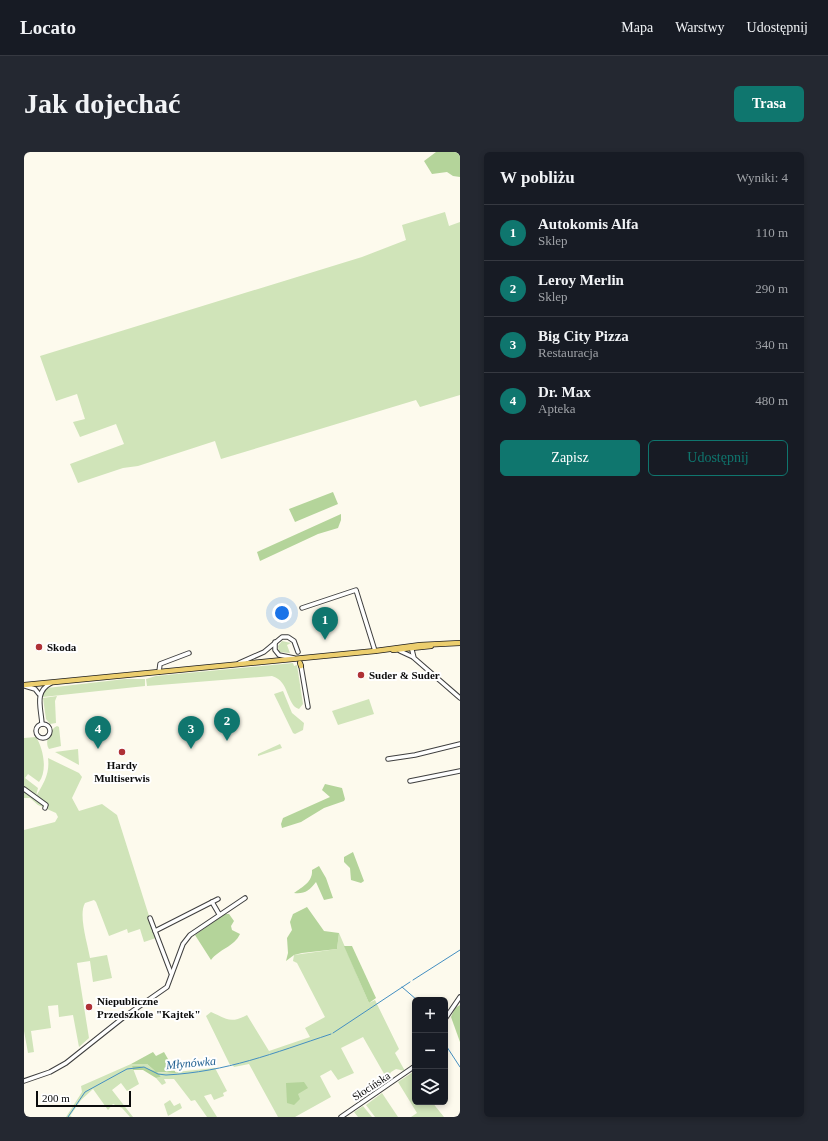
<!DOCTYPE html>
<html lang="pl">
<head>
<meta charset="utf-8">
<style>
  :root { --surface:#171b24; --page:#242831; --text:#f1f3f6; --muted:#9ea1a6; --line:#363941; --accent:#0f766e }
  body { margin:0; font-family:"Times New Roman",serif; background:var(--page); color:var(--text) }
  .controls { position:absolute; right:12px; bottom:12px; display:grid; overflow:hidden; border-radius:6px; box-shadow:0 2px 6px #0003 }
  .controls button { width:36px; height:36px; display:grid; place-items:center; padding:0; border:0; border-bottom:1px solid var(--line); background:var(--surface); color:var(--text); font:20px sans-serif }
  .scale { position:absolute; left:12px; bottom:10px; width:95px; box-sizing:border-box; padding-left:4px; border:2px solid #0c0c0c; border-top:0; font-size:11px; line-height:14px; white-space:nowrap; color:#0c0c0c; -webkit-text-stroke:3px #fff; paint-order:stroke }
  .you { position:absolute; left:258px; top:461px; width:14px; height:14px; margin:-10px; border:3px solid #fff; border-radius:50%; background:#1a73e8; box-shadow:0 0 0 6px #1a73e833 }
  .badge { display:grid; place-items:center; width:26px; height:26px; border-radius:50%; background:var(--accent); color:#fff; font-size:13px; font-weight:700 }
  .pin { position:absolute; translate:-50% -33px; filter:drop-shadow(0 1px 2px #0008) }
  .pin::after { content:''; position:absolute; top:21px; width:14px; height:12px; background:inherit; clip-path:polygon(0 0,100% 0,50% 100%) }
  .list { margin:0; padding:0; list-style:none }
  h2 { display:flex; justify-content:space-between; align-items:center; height:52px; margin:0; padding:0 16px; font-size:17px }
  h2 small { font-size:13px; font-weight:400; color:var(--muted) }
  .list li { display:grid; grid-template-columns:26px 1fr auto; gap:12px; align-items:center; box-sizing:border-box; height:56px; padding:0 16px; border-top:1px solid var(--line) }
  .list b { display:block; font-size:15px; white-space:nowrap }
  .list p { margin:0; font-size:13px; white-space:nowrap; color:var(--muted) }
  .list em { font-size:13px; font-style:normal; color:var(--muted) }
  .actions { display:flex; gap:8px; padding:12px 16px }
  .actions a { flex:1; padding:9px 0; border:1px solid var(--accent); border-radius:6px; text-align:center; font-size:14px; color:var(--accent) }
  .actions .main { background:var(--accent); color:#fff }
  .icon { flex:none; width:22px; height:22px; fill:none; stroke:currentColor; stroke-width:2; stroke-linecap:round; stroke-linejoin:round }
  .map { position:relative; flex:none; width:436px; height:965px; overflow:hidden; border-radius:6px }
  header { display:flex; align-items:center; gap:24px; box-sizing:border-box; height:56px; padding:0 20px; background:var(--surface); border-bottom:1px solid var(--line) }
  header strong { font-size:19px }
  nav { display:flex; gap:22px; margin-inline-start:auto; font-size:14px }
  .intro { display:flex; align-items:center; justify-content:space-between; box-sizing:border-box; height:96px; padding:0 24px }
  h1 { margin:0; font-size:28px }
  .button { padding:10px 18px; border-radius:6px; background:var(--accent); color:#fff; font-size:14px; font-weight:700 }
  main { display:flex; gap:24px; padding:0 24px }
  aside { flex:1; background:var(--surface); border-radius:6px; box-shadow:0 2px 6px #0003 }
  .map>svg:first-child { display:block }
</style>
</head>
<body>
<header>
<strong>Locato</strong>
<nav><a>Mapa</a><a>Warstwy</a><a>Udostępnij</a></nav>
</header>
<div class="intro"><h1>Jak dojechać</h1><a class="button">Trasa</a></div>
<main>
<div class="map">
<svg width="436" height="965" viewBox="0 0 436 965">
  <rect width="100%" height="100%" fill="#fdfaed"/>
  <g fill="#d0e4b9">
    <polygon points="421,60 425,74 436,70 436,243 396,255 392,248 197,307 191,289 114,314 99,316 54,331 46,312 100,292 92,272 56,285 49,270 61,267 53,242 32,249 16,204 338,105 382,88 378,73"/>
    <polygon points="258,489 267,491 263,493 266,501 255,500 254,494"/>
    <path d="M269,511l1,3 3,-1 6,39 -4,5c-13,-4 -9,-28 -27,-33l-125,10 -1,-7 10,-3z"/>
    <polygon points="101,527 121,527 121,534 19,545 19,541 23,536"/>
    <polygon points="259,539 268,561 280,571 279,578 271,582 269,581 250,542"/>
    <polygon points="33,544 31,549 32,571 26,572 22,567 19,546"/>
    <polygon points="345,547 350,562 314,573 308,559"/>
    <path d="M33,574l2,1 2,19 -12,3c-5,-7 1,-20 8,-23z"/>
    <path d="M12,585c7,11 12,33 3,45l-11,-8 -3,4 13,10 -2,8c8,-13 14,-23 12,-38l31,15 3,4 -10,21 7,13 23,-7 15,11 39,123 -12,4 -4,-13 -12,4 -1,-4 -18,7 -13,-34 -2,-2 -9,3c-7,12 3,42 5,55l17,-3 5,23 -19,4 -3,-21 -13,2 12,75 -10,9 -6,-32 -14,2 -1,-12 -10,1 3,22 -20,3 3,21 -6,1 -4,-22v-201l31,-8 3,-5 -2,-4 -18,-8 -8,-7h-6v-10h1l-1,-1v-49z"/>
    <polygon points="256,592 258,596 234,604 234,602"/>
    <polygon points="54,597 55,613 31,600"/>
    <path d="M315,781l30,70 6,-3 24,49 -4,4 10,18 -9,-2 -5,3 -4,7 -24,-42 -22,11 13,25 -16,7 -7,-10 -11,6 11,21 -36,20h-17l-29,-53 -15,3 -2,-3 -2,1 -24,-49 5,-4c16,7 19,12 36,3l22,36 41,-14 -5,-9 20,-11 -28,-54 -4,-2 1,-6 43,-6z"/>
    <path d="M107,912h16l9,8 10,1 49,-5 12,23 -4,2 1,3 -10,4 -3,-6 -7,2 13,21h-10l-12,-17 -4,1 -17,-22h-10l2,4 -4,2 -6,-7 5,-1c-8,-8 -18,-11 -29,-11l7,18 -12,7 -6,-8 -9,7 21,27h-3l-8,-9 -9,-4 -5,6 -15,-21 -12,11 -11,16 2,1h-6l16,-25 -1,-6z"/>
    <polygon points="389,920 391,924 391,950 408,950 420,965 387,965 393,961 374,930"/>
    <polygon points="358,941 374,965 351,965 342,953"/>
    <polygon points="146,948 150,954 156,951 158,956 144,964 140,952"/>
    <polygon points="339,954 348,965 334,965 330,960"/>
  </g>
  <g fill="#b4d49a">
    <polygon points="412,0 436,0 436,25 429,24 423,20 408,22 400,9"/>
    <polygon points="309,340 314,352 271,370 265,357"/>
    <polygon points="317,362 317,368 314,376 294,382 236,409 233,400"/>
    <polygon points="301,632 318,636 321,647 320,649 300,656 277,670 258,676 257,672 259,666 306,645 298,638"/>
    <polygon points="329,700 340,729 337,731 327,728 326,716 320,710 320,705"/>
    <path d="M295,714l7,12 7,20 -9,2 -8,-18c-7,9 -11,12 -22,11 8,-6 19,-11 18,-23z"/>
    <polygon points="283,755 300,779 315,781 313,797 278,801 270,803 262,809 264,801 263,786 268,778 266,770 269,762"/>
    <path d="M201,762h4l5,7 -3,5 1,4 8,4c-6,13 -21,15 -29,26l-16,-25z"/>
    <polygon points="320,794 328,794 352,846 345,851"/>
    <polygon points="436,853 436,890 427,865 431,856"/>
    <polygon points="129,900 132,904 140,900 152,921 133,920 137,925 132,926 119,918 109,918 108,914 116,914 131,919 123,912 107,912"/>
    <polygon points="280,930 284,936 274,942 276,947 270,953 263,951 262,931"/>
  </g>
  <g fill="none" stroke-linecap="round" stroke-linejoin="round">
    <g stroke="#438ec1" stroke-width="1">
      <polyline points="389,828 436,798"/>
      <polyline points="378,835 393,848"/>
      <polyline points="309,881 386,830"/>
      <polyline points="421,892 436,915"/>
      <path d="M44,965l17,-25 42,-23 17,-2 14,7 8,1c60,-3 108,-22 165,-41"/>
    </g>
    <defs>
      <g id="minor">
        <polyline points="278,456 332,438 351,499"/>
        <polyline points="251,490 251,498 255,503 270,506"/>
        <polyline points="388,498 390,506 436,546"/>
        <polyline points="376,499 389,505"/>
        <polyline points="215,511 240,500 258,485 264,485 270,489 274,500"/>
        <polyline points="277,514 284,555"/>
        <polyline points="135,520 136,512 165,501"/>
        <polyline points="1,534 11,537 15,542"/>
        <path d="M18,572c-1,-17 -8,-32 9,-41"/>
        <circle cx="19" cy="579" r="7"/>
        <polyline points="364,607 391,603 436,592"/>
        <polyline points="386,629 436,619"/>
        <polyline points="0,637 22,653 21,656"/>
        <polyline points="188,750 195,762"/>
        <polyline points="126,766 147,821"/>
        <polyline points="131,779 194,747"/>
        <polyline points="421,867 436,845"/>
        <polyline points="0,929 26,920 42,911 100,865 143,835 159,792 166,783 221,746"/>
        <polyline points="317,965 391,914"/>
      </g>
      <g id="major">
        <polyline points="369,498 407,494"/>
        <polyline points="276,511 277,514"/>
        <polyline points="0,533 351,499 396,493 436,491"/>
      </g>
    </defs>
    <use href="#minor" stroke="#3f3f3f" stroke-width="5.5"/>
    <use href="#major" stroke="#1d1d1d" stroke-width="6"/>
    <use href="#minor" stroke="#fff" stroke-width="3.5"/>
    <use href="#major" stroke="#ecce6e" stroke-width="4.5"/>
  </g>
  <g fill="#af3136" stroke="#fff" stroke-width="1.5">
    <circle cx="15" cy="495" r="4"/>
    <circle cx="337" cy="523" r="4"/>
    <circle cx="98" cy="600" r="4"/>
    <circle cx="65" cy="855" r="4"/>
  </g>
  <g text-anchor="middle" stroke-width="4" stroke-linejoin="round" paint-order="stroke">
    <g font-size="11" font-weight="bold" fill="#0c0c0c" stroke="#fff" text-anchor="start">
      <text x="23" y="499">Skoda</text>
      <text x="345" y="527">Suder &amp; Suder</text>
      <text x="98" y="617" text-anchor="middle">Hardy<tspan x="98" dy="13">Multiserwis</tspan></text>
      <text x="73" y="853">Niepubliczne<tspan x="73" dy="13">Przedszkole "Kajtek"</tspan></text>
    </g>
    <g font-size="11" fill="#0c0c0c" stroke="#fff">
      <text transform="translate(347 934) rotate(-33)" y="4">Słocińska</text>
    </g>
    <g font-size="12" font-style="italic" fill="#216092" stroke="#fff">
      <text transform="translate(167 911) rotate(-5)" y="4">Młynówka</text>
    </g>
  </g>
</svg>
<div class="controls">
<button>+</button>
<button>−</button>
<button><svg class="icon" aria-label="layers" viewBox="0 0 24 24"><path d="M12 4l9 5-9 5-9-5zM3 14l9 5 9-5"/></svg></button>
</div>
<div class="scale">200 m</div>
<div class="you"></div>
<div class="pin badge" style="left:301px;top:488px">1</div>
<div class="pin badge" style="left:203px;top:589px">2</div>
<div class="pin badge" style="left:167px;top:597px">3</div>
<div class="pin badge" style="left:74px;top:597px">4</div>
</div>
<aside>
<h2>W pobliżu<small>Wyniki: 4</small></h2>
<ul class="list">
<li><span class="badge">1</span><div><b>Autokomis Alfa</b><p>Sklep</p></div><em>110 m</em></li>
<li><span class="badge">2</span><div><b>Leroy Merlin</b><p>Sklep</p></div><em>290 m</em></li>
<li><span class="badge">3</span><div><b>Big City Pizza</b><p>Restauracja</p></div><em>340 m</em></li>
<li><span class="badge">4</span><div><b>Dr. Max</b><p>Apteka</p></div><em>480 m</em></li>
</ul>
<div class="actions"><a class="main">Zapisz</a><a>Udostępnij</a></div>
</aside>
</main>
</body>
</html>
